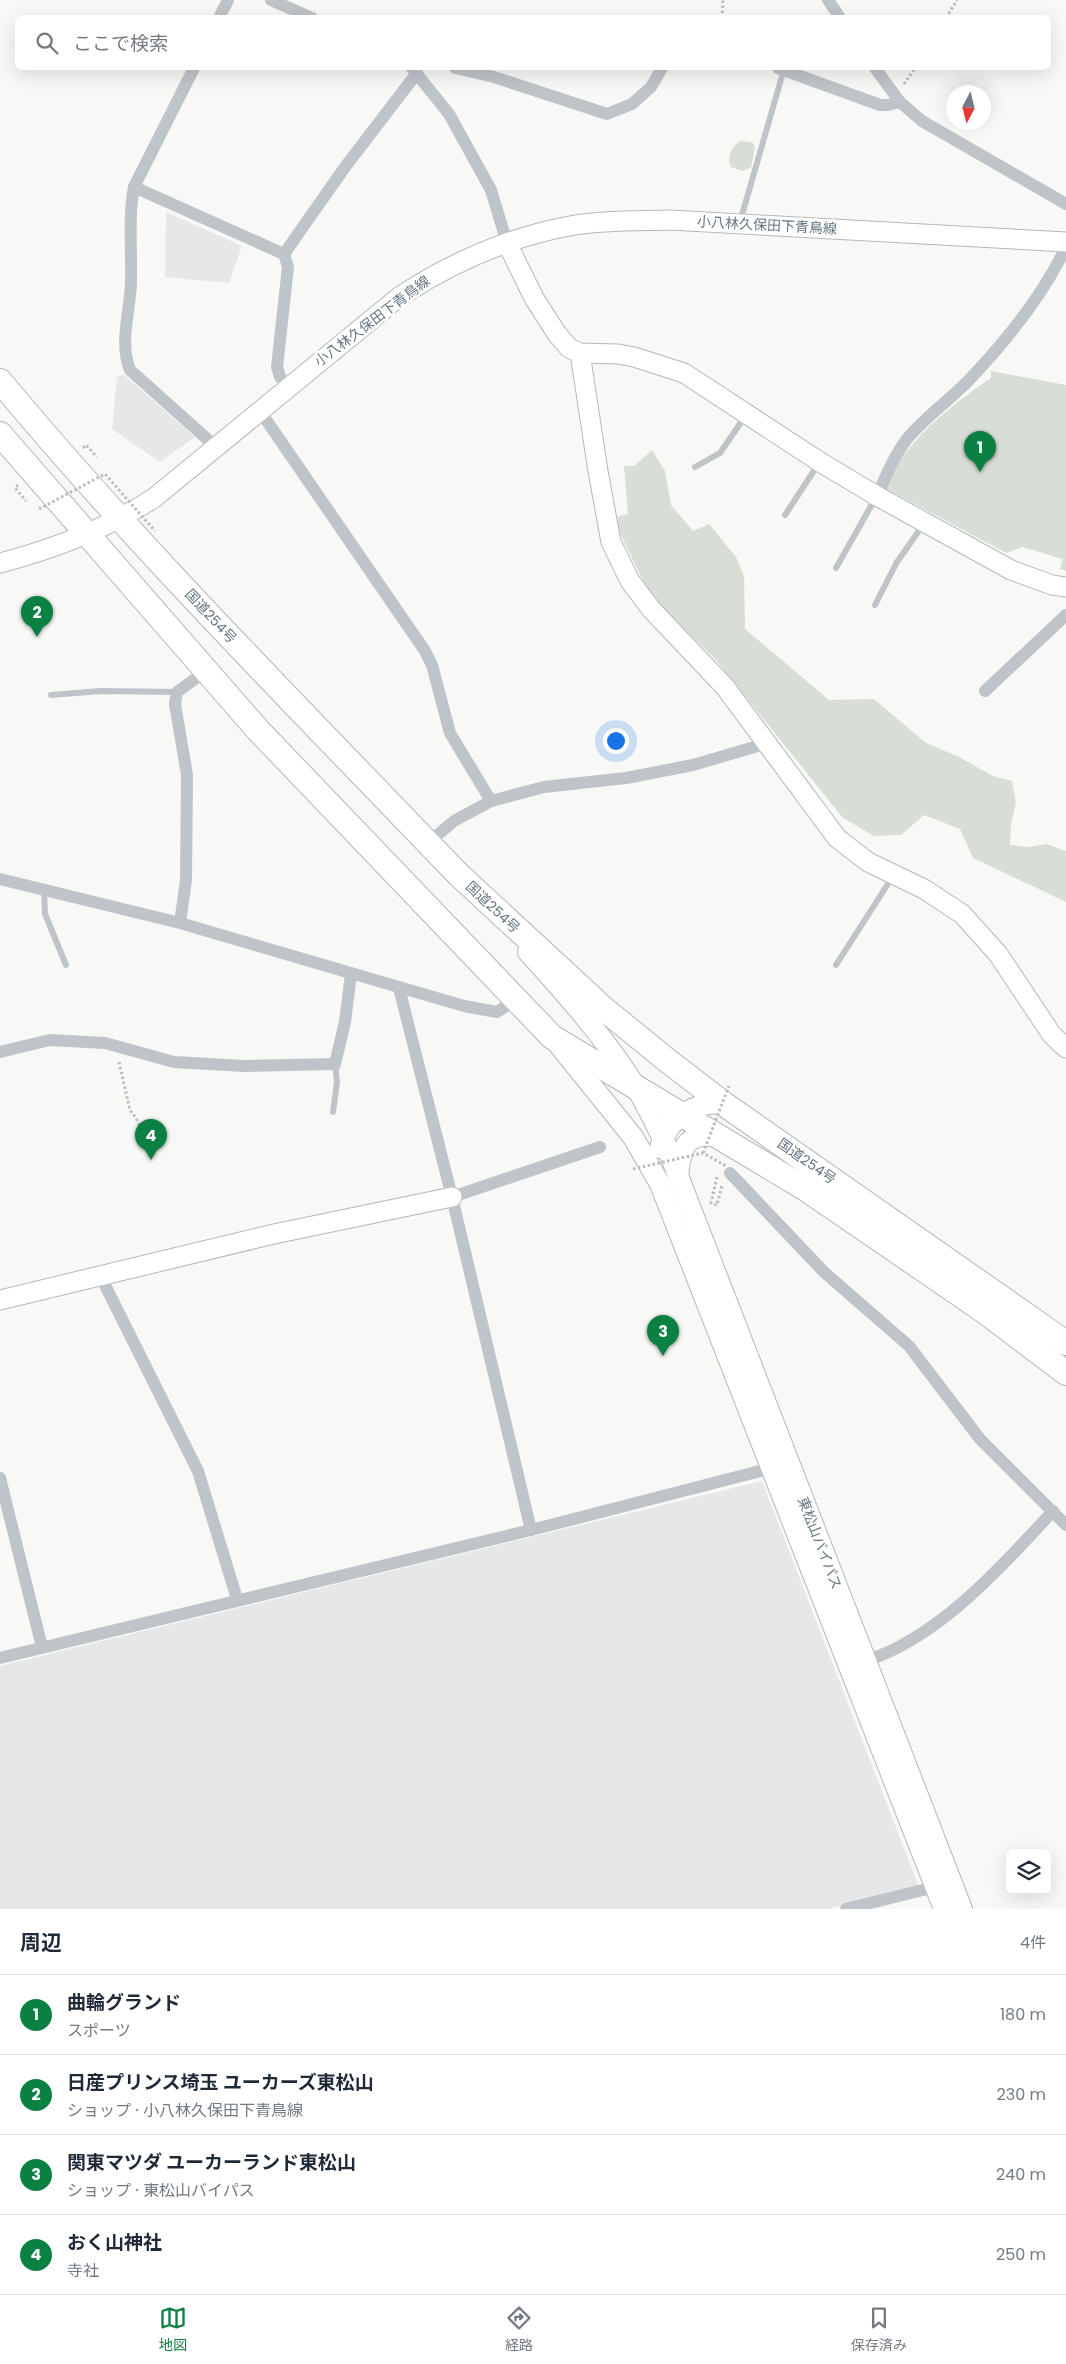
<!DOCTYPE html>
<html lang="ja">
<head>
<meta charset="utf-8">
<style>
  :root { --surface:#fff; --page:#f2f2f3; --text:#1f2937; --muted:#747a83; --line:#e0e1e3; --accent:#0b8043 }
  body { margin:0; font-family:Poppins,"Noto Sans JP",sans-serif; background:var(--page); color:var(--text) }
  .controls { position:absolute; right:15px; bottom:15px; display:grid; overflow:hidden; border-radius:8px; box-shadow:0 5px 20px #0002 }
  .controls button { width:45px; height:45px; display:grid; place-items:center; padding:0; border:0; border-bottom:1px solid var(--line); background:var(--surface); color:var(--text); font:25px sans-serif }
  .compass { position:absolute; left:946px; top:85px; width:45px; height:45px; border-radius:50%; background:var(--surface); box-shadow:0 5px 20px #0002; rotate:187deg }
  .you { position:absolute; left:615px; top:740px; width:18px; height:18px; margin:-12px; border:4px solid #fff; border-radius:50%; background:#1a73e8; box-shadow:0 0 0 8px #1a73e833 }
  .badge { display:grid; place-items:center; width:32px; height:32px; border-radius:50%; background:var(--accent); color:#fff; font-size:16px; font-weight:700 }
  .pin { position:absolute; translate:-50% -41px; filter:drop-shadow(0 1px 2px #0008) }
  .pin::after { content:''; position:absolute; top:26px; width:18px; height:15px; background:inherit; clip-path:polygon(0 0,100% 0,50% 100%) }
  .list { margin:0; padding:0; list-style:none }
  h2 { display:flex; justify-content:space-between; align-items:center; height:65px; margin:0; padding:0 20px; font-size:21px }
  h2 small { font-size:16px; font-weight:400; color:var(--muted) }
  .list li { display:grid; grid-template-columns:32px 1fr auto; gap:15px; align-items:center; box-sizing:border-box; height:80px; padding:0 20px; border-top:1px solid var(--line) }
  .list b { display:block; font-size:19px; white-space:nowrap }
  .list p { margin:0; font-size:16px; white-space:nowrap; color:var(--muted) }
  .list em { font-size:16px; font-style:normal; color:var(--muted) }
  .icon { flex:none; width:28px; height:28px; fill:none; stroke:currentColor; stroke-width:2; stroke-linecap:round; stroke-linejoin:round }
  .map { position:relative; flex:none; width:1066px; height:1909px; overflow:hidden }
  .search { position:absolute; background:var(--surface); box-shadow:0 5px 20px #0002; left:15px; right:15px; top:15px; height:55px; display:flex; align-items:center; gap:12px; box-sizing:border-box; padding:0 18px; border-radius:8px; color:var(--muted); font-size:19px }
  .sheet { height:385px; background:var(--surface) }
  nav { display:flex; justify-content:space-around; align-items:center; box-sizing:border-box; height:70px; border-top:1px solid var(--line); background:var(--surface); font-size:14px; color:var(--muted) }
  nav a { display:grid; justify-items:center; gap:2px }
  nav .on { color:var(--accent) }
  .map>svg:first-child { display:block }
</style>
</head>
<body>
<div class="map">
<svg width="1066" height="1909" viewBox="0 0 1066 1909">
  <rect width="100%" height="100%" fill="#f8f8f6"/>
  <g fill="#e6e7e7">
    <polygon points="166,212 242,246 229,283 165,277"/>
    <polygon points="124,375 195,437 160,462 112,429 117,377"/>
    <polygon points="762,1481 919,1887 828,1909 0,1909 0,1666"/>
  </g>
  <g fill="#d8ddd5">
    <path d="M740,141l11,1 4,4 -4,22 -9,3 -11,-4c-5,-10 1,-20 9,-26z"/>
    <path d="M991,371l75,14v186l-6,-2 3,-10 -41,-12 -16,6 -121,-65c6,-11 12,-23 19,-33 23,-31 55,-55 87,-77z"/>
    <polygon points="652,450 665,471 671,505 693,531 709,524 736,557 744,577 745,629 829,700 874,699 926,743 957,756 993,776 1012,781 1016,803 1011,824 1010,845 1027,847 1047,844 1066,851 1066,902 973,858 960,829 924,815 901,835 874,836 843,818 716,660 650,595 617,527 618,516 628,514 624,466 634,466"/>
  </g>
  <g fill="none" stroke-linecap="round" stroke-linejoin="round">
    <defs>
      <g id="secondary">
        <polyline points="507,243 534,298 557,334 569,348 580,353 618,354 634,357 684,373 820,462 877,496 1011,570 1052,585 1066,587"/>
        <polyline points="580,353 598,471 611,542 630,581 651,609 725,687 837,838 868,862 924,889 962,914 998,954 1052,1035 1066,1048"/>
        <path d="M0,563c54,-14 108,-35 154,-65l245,-201c53,-35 113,-61 176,-72 31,-5 63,-4 95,-5l396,22"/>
        <polyline points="0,1300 274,1234 452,1197"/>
      </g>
      <g id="primary">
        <path d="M528,952c38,42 79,88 109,137 11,19 20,38 30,58l295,762"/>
        <polyline points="558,1044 633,1137 660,1184 944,1909"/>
        <path d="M660,1148c7,-29 35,-48 64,-44"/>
        <path d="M678,1176c3,-31 9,-45 43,-39"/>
      </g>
      <g id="highway">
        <path d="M0,381c134,161 283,311 428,462l31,32 145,134 64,52 56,43 342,239"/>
        <polyline points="0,434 258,730 552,1037 806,1189 984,1311 1066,1373"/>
      </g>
    </defs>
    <use href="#secondary" stroke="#b2b8bc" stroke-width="21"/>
    <use href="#primary" stroke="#b3b8bc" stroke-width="22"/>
    <use href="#highway" stroke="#b3b7bb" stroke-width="26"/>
    <g stroke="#babdc0" stroke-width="3" stroke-dasharray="2.5 2.5" stroke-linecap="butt">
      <polyline points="722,18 723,0"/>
      <polyline points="946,18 957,0"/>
      <polyline points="904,84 915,68"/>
      <polyline points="83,448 86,445 97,457"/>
      <polyline points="18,485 15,488 26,501"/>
      <polyline points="119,1062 130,1110 136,1118 149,1147"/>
      <polyline points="717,1177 711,1203 717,1205 722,1185"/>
    </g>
    <g stroke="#bfc4c8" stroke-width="6">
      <polyline points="740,222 784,69"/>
      <polyline points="695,467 720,453 746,415"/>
      <polyline points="785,515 819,463"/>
      <polyline points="836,568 876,497"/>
      <polyline points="875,605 897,562 923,525"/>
      <polyline points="51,695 101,691 177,692"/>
      <polyline points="44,890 45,914 66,965"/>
      <polyline points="836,965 893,876"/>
      <polyline points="333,1112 337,1082 335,1064"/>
    </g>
    <g stroke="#bfc4c8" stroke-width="12">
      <polyline points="271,0 312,18"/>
      <polyline points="828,0 840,18"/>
      <polyline points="219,18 228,0"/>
      <path d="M194,68l-60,119c-6,32 -2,64 -3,96 -1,29 -12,60 -1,87l85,76"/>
      <polyline points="412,68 449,114 491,190 507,243"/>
      <polyline points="455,68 494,77 607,114 632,104 651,87 662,68"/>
      <polyline points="778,68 880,105 888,105 900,102"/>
      <polyline points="875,68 900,102 922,121 1066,204"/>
      <polyline points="134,187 284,254 288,267 277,367 280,377 288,386"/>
      <polyline points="284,254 345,167 417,73"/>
      <polyline points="260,411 425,651 432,665 450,733 491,801 454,821 428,843"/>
      <path d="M877,496c9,-20 17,-40 30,-57 19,-23 43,-39 63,-60 36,-38 74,-86 96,-132"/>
      <polyline points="985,691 1066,615"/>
      <polyline points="491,801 544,787 626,778 693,765 768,743"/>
      <polyline points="0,879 180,923 464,1006 497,1012 515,1000"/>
      <polyline points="180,923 186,880 187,775 175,704 177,692 206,671"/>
      <polyline points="399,988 452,1197 531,1530"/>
      <polyline points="0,1052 50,1040 105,1043 174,1062 244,1066 335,1064 345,1022 351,974"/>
      <polyline points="730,1173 824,1272 909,1346 980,1439 1066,1525"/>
      <polyline points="452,1197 600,1147"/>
      <polyline points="100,1275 198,1471 237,1599"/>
      <polyline points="0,1478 42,1647"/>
      <polyline points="0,1658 531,1530 772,1468"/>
      <path d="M865,1661c74,-23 137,-95 188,-150"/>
      <polyline points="846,1909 935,1887"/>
    </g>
    <use href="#secondary" stroke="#fff" stroke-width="19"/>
    <use href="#primary" stroke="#fff" stroke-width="20"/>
    <use href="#highway" stroke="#fff" stroke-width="24"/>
    <g stroke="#babdc0" stroke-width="3" stroke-dasharray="2.5 2.5" stroke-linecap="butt">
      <polyline points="39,509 105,474 155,531"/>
      <polyline points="703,1153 729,1086"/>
      <polyline points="633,1169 703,1153 726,1166"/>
    </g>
  </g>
  <g text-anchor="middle" stroke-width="5" stroke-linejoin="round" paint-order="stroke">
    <g font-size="14" fill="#647580" stroke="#fff">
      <text transform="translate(767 225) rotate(3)" y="5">小八林久保田下青鳥線</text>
      <text transform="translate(372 321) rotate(-37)" y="5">小八林久保田下青鳥線</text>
      <text transform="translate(211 616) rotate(47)" y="5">国道254号</text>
      <text transform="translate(493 907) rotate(43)" y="5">国道254号</text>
      <text transform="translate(807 1161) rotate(35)" y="5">国道254号</text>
      <text transform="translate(820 1543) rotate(69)" y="5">東松山バイパス</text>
    </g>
  </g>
</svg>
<div class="controls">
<button><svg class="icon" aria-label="layers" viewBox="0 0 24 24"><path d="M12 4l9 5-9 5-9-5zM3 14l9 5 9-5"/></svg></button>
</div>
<svg class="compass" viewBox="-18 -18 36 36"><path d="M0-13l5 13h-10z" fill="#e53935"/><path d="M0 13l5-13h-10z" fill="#747a83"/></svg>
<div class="you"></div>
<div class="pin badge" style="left:980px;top:472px">1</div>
<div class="pin badge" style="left:37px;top:637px">2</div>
<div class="pin badge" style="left:663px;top:1356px">3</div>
<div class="pin badge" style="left:151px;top:1160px">4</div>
<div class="search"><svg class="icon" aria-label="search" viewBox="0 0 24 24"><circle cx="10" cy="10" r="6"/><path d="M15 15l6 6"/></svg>ここで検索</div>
</div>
<section class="sheet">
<h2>周辺<small>4件</small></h2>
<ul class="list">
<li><span class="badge">1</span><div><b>曲輪グランド</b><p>スポーツ</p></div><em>180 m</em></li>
<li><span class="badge">2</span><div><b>日産プリンス埼玉 ユーカーズ東松山</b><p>ショップ · 小八林久保田下青鳥線</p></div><em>230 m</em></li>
<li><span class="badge">3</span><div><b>関東マツダ ユーカーランド東松山</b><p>ショップ · 東松山バイパス</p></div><em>240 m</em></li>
<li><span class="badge">4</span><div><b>おく山神社</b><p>寺社</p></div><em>250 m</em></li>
</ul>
</section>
<nav>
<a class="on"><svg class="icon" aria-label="map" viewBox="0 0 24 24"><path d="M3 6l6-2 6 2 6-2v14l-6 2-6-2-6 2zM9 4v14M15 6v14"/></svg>地図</a>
<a><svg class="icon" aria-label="directions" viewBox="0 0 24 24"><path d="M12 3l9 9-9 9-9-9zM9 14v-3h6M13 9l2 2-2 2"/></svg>経路</a>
<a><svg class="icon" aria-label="saved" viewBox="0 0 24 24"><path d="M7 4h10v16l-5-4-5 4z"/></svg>保存済み</a>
</nav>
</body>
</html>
